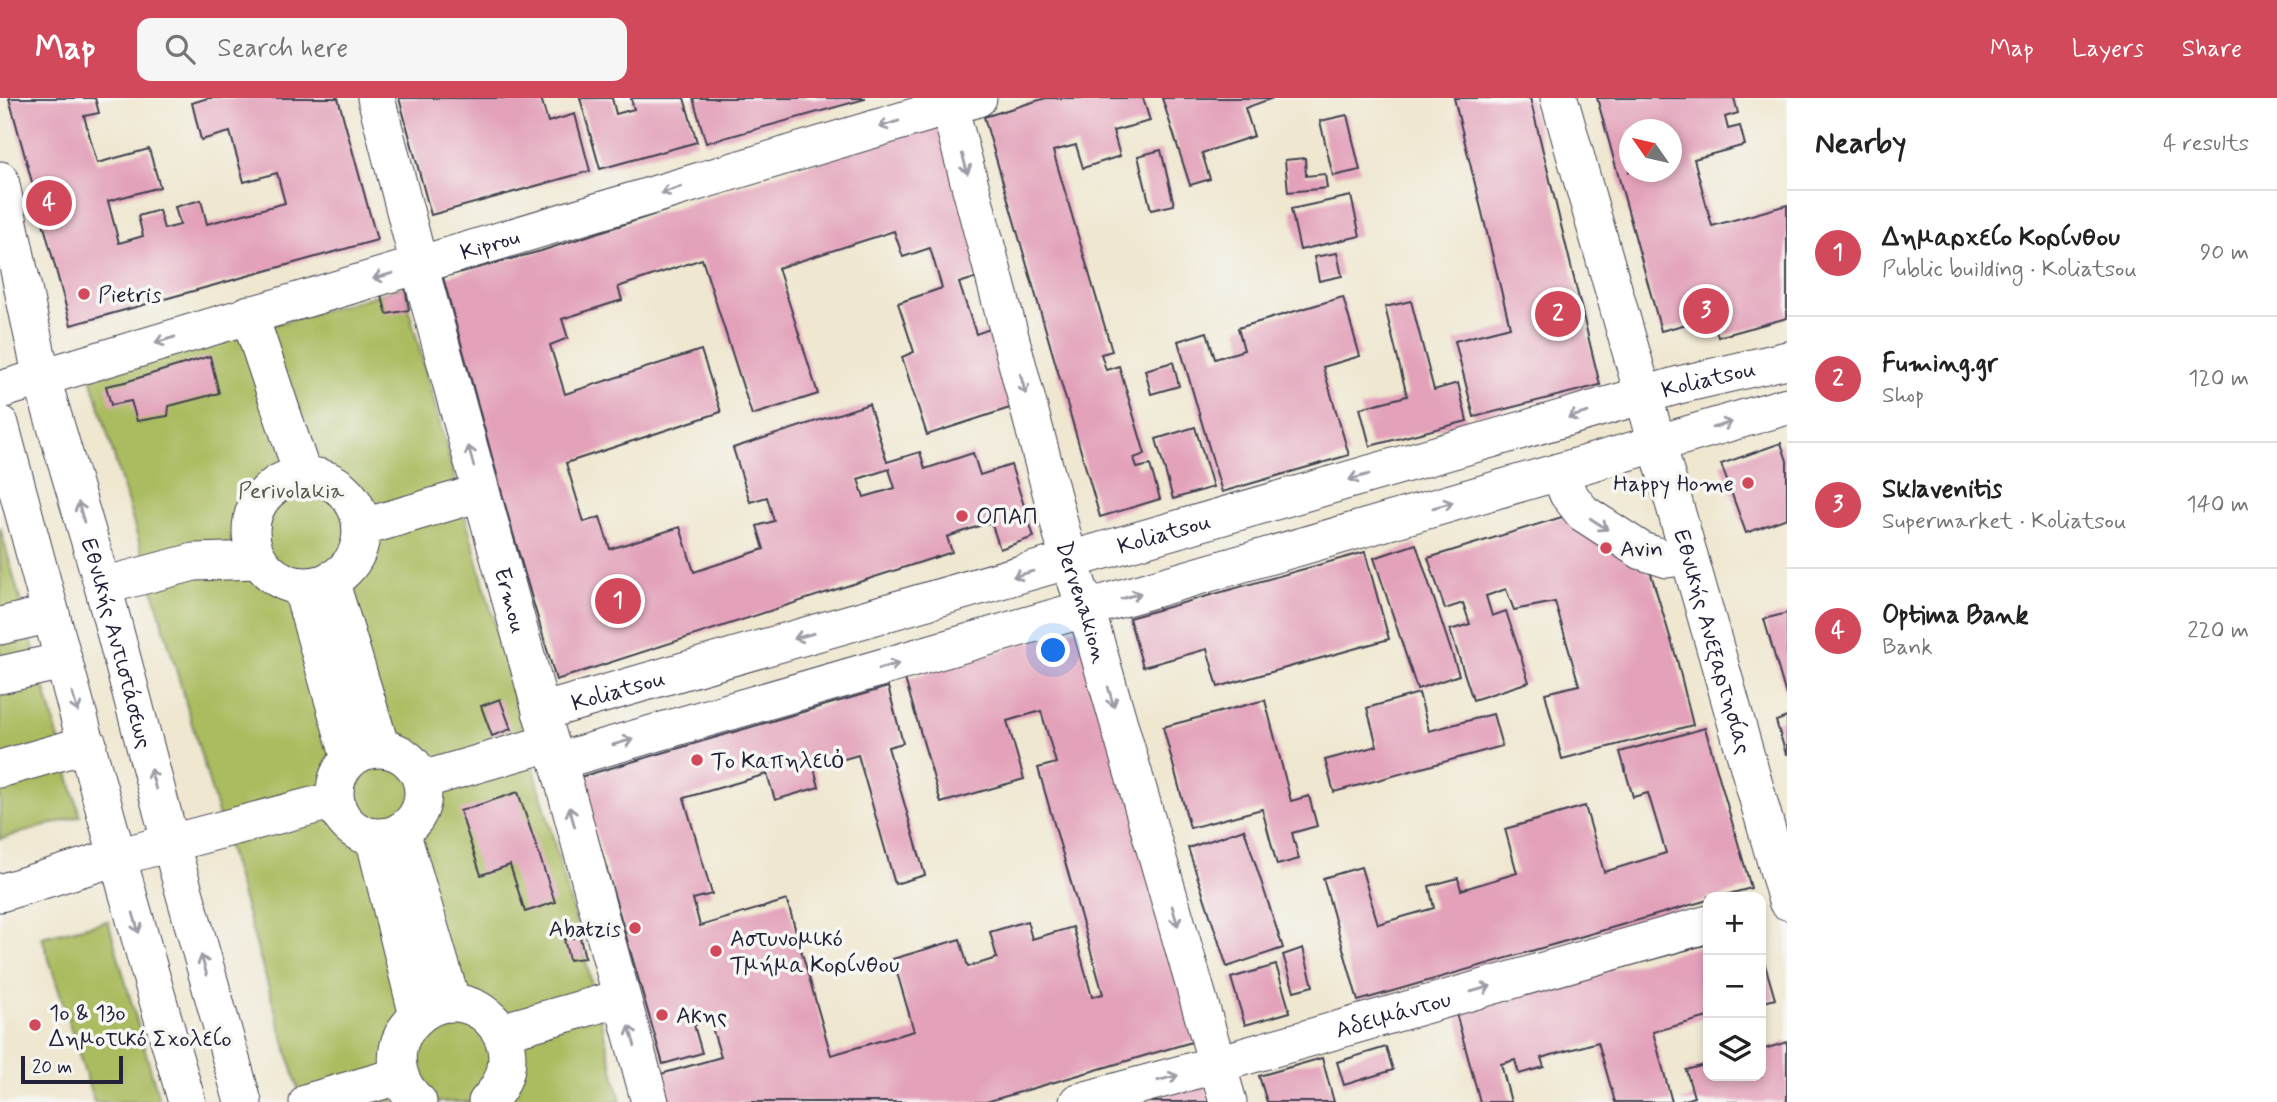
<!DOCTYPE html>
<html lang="en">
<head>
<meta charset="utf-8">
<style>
  :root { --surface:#fff; --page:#f6f6f6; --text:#222; --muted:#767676; --line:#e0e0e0; --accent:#d1495b }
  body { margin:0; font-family:Mynerve,sans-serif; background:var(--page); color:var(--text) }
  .controls { position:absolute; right:21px; bottom:21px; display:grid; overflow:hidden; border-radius:14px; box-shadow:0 4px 10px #0003 }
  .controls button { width:63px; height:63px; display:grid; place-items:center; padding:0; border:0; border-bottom:2px solid var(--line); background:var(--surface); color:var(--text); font:35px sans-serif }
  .compass { position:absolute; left:1619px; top:21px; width:63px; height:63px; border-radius:50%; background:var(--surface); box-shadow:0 4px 10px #0003; rotate:304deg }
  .scale { position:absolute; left:21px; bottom:18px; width:102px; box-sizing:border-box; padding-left:7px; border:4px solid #22223b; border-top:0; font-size:19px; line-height:24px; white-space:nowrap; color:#22223b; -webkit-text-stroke:5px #f6f6f2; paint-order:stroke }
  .you { position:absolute; left:1054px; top:553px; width:24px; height:24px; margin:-18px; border:5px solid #fff; border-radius:50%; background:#1a73e8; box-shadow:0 0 0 10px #1a73e833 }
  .badge { display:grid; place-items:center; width:46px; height:46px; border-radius:50%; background:var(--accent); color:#fff; font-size:23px; font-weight:700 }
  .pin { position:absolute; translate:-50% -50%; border:4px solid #fff; box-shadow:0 2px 7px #0006 }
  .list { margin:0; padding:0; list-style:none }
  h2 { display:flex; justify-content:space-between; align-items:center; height:91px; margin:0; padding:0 28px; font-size:30px }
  h2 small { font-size:23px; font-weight:400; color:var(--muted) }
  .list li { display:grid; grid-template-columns:46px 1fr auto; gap:21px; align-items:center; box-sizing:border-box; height:126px; padding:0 28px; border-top:2px solid var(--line) }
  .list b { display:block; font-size:26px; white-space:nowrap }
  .list p { margin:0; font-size:23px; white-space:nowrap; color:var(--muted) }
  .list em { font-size:23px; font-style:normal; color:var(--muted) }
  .icon { flex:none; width:38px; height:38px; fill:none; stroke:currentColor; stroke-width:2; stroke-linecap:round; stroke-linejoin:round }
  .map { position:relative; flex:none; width:1787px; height:1004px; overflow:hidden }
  header { display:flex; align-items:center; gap:42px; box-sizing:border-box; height:98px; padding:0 35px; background:var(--accent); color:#fff }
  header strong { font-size:33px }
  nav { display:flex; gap:38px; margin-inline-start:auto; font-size:24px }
  .search { width:490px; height:63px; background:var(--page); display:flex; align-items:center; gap:18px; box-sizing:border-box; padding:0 24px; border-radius:14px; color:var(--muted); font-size:26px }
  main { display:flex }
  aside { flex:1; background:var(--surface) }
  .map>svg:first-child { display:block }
</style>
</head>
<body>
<header>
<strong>Map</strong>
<div class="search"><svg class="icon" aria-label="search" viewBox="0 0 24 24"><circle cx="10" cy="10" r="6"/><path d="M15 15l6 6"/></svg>Search here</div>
<nav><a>Map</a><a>Layers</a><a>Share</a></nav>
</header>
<main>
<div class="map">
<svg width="1787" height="1004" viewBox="0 0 1787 1004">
  <rect width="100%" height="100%" fill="#f6f6f2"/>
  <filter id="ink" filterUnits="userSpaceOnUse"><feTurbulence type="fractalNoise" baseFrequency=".0143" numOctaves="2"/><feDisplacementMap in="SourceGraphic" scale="14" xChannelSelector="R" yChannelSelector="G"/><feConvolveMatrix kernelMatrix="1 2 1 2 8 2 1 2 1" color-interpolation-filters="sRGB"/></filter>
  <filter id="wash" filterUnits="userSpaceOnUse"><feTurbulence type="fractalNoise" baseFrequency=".00686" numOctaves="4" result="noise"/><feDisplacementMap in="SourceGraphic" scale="28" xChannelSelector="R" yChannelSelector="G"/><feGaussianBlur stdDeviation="1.57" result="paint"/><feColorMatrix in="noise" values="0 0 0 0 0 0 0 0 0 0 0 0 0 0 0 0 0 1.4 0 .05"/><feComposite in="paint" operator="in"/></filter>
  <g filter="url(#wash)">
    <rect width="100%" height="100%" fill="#efe7d0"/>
    <g fill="#aabc60" stroke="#666f4e" stroke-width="2">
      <polygon points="405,189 409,212 580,839 621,1004 302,1004 91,279"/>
      <polygon points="0,429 80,718 0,741"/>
      <polygon points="108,823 160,1004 94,1004 42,839"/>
    </g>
    <g id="blocks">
      <g fill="#e3a1ba" fill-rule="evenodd">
        <polygon points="9,0 95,0 99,15 84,18 97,65 149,51 160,89 108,103 119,145 143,138 138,118 159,112 164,131 180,127 175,109 201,102 207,126 285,105 277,75 244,84 230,34 201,42 192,5 208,0 338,0 377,142 71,227"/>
        <polygon points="399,0 541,0 548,24 575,16 590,73 431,117"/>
        <polygon points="580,0 612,0 616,16 634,11 631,1 634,0 684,0 697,44 600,71"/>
        <polygon points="693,0 865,0 865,1 706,45"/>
        <polygon points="1046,0 1143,0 1150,23 1113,33 1120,58 1083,70 1076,47 1053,53 1112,253 1101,256 1106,272 1119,268 1145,356 1134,360 1137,370 1150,367 1160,401 1100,419 984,19"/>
        <polygon points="1162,0 1273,0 1245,10 1254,38 1202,55 1210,81 1190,87"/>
        <polygon points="1454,0 1530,0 1600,287 1474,319 1455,243 1510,229"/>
        <path d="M1597,0h137l4,15 -13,4 3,12 12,-3 5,19 -51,14 18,67 75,-21v113l-69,19 -6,-20 -51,14zM1629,32h43v42h-43z"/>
        <polygon points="1347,17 1360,72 1333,78 1320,23"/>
        <path d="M938,25l47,152 -26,8 17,51 22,-8 24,78 -95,31 -25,-78 12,-5 -16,-49 44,-15 -12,-40 -27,9 -9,-26 -116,37 40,126 -66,21 -50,-156 -84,28 4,13 -60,19 6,19 -18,7 15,49 136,-44 20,62 -155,51 18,59 16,-5 10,32 70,-22 14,45 70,-23 -7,-23 17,-5 -7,-24 -17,5 -17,-54 136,-44 18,58 33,-10 5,17 48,-16 7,22 31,-10 23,72 -34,12 -9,-27 -44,15 5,15 -396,128 -44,-150 -69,-253 98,-26zM889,371l6,19 -31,9 -6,-18z"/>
        <polygon points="1161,52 1174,107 1151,112 1138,58"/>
        <polygon points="1305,60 1306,78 1325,76 1327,90 1288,94 1285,62"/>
        <polygon points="1351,98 1360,138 1300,152 1291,111"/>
        <polygon points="1337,155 1342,178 1319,183 1314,159"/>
        <polygon points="405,189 409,212 387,216 381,196"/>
        <polygon points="1343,199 1360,258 1323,269 1349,357 1222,394 1178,243 1207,234 1215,261 1244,252 1238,230"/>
        <polygon points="1411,203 1434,292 1458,285 1467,323 1370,348 1360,310 1407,298 1385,209"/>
        <polygon points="210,258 219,295 169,308 168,318 137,323 131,303 111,307 106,288 125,284"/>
        <polygon points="1173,264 1179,288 1151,296 1145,272"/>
        <polygon points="1195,329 1213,389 1173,401 1156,341"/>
        <polygon points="1781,345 1787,363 1787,420 1746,435 1721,366"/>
        <polygon points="1565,418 1651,476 1677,562 1693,627 1562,661 1545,595 1579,587 1555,504 1514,512 1506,491 1486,498 1492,518 1506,513 1529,584 1473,602 1450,532 1470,526 1463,505 1445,511 1428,460"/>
        <polygon points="1416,446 1459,577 1417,591 1374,460"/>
        <polygon points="1365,454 1389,541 1218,589 1207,551 1143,569 1129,520"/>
        <polygon points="1787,515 1787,597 1786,597 1764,521"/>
        <polygon points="1084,528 1202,941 986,1004 669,1004 661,976 721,959 710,923 694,927 702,955 663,966 580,679 888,589 903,645 888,649 925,777 895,786 858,657 814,670 819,689 775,702 767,676 684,700 712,796 693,801 700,828 787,802 831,957 914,933 893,861 960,841 968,869 997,860 990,834 1027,823 1032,841 1073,829 1092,899 1103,896 1038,670 1056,665 1041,613 1007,623 1024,681 941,705 905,581"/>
        <polygon points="1419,595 1429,633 1493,616 1502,648 1334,694 1325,662 1377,648 1367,610"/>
        <polygon points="500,601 511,631 492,638 481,608"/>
        <polygon points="1265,602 1291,703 1309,698 1317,728 1292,735 1299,761 1277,767 1262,711 1190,730 1163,629"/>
        <polygon points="1787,619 1787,656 1786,656 1776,623"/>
        <polygon points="1705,630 1751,790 1718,799 1708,799 1708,802 1358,903 1323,780 1361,769 1378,826 1434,810 1429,788 1458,780 1461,792 1517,775 1505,731 1585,708 1604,774 1666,755 1648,695 1633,699 1620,654"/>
        <polygon points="518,694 555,804 525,814 510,767 481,777 460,713"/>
        <polygon points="1244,731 1283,850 1227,869 1188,750"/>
        <polygon points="580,839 585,860 569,862 564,841"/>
        <polygon points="1708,846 1708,919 1653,934 1672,1004 1615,1004 1598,944 1541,960 1544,969 1519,976 1515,962 1501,966 1511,1004 1480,1004 1456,915"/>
        <polygon points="1303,850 1313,888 1294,893 1283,857"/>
        <polygon points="1761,853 1775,901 1761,905"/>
        <polygon points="1276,867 1290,914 1245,927 1231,880"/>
        <polygon points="1787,944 1787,1004 1679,1004 1694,999 1686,972 1708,966 1708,978 1761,978 1761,952"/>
        <polygon points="1386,949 1393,972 1344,987 1337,964"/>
        <polygon points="1322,960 1334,1004 1267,1004 1259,978"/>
        <polygon points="1205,985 1210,1004 1145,1004"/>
      </g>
    </g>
  </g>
  <g filter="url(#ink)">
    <use href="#blocks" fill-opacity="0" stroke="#414051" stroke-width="2"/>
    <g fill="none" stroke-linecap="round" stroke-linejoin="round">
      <defs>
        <g id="minor">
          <path id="s1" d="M376,0l43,167 131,478 8,18 92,341"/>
          <path id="s2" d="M947,0l122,462 17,49 142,493"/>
          <path id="s3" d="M1559,0l228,803"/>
          <path id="s4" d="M0,82l42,199 61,207 68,259 72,257"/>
          <polyline points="249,216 303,378"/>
          <path id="s5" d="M0,292l978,-292"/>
          <path d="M0,326c60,226 122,453 187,678"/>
          <polyline points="1559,374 1568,396 1583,415 1642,453 1667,461 1689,458"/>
          <circle cx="306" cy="433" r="55"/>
          <polyline points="361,430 480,395"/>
          <polyline points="330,482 381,650"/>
          <polyline points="103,488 194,464 259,462"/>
          <polyline points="301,488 350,661"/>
          <polyline points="0,528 51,516"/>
          <polyline points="0,577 63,563"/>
          <path id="s6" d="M541,614l1138,-327 108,-25"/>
          <circle cx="379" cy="695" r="44"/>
          <polyline points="558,663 1787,308"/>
          <polyline points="0,671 88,646"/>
          <polyline points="422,682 550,645"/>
          <polyline points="401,733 452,905"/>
          <polyline points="374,739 418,918"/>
          <polyline points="0,795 117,759 335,702"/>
          <polyline points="501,934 621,900"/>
          <polyline points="308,1004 399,978"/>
          <path d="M418,1004c-16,-14 -23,-32 -20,-53 2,-12 8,-21 16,-29 49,-51 131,22 73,82"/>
          <path id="s7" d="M1078,1004l140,-38 490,-140"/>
        </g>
      </defs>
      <use href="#minor" stroke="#414051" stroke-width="39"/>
      <use href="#minor" stroke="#fff" stroke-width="37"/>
    </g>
    <defs><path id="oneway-shaft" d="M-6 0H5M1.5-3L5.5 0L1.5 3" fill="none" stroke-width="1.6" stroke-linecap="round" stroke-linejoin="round" transform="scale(1.75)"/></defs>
    <g stroke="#9c9ca7">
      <use href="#oneway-shaft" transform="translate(889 26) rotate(163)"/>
      <use href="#oneway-shaft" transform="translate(965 66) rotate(75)"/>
      <use href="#oneway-shaft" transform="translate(671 92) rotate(163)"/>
      <use href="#oneway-shaft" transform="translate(383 178) rotate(164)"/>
      <use href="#oneway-shaft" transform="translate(165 242) rotate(163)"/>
      <use href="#oneway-shaft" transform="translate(1023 286) rotate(75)"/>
      <use href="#oneway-shaft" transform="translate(1578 317) rotate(164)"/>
      <use href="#oneway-shaft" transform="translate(1722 327) rotate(-16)"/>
      <use href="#oneway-shaft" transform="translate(471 358) rotate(-105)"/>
      <use href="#oneway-shaft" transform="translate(1359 379) rotate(164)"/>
      <use href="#oneway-shaft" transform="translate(1443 407) rotate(-16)"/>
      <use href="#oneway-shaft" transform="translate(81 414) rotate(-106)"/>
      <use href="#oneway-shaft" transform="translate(1599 426) rotate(33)"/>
      <use href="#oneway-shaft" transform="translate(1023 476) rotate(164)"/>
      <use href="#oneway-shaft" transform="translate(1131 498) rotate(-16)"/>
      <use href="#oneway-shaft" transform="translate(804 538) rotate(164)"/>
      <use href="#oneway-shaft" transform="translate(889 568) rotate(-16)"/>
      <use href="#oneway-shaft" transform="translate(1111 599) rotate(74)"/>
      <use href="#oneway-shaft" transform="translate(75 604) rotate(73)"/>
      <use href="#oneway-shaft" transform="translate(623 644) rotate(-16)"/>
      <use href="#oneway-shaft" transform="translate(153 681) rotate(-105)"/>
      <use href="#oneway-shaft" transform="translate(572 719) rotate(-105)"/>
      <use href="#oneway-shaft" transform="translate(1175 818) rotate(74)"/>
      <use href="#oneway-shaft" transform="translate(136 825) rotate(74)"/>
      <use href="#oneway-shaft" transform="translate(204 867) rotate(-106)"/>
      <use href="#oneway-shaft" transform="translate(1481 891) rotate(-16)"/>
      <use href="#oneway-shaft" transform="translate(632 938) rotate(-106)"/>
      <use href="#oneway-shaft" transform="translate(1168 980) rotate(-15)"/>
    </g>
  </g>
  <g fill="#d1495b" stroke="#f6f6f2" stroke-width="2.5">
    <circle cx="84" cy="196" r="7"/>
    <circle cx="1748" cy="385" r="7"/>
    <circle cx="962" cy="418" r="7"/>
    <circle cx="1606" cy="450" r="7"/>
    <circle cx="697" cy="662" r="7"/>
    <circle cx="635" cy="830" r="7"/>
    <circle cx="716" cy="853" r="7"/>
    <circle cx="662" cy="917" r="7"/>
    <circle cx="35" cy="927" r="7"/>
  </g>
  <g text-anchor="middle" stroke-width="7" stroke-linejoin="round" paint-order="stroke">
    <g font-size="23" fill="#22223b" stroke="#f6f6f2">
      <text dy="8" stroke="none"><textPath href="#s5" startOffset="511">Kiprou</textPath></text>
      <text dy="8" stroke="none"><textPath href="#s6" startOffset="1214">Koliatsou</textPath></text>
      <text dy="8" stroke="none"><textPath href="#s6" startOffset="648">Koliatsou</textPath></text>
      <text dy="8" stroke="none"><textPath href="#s1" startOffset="520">Ermou</textPath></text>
      <text dy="8" stroke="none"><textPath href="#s2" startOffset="522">Dervenakion</textPath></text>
      <text dy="8" stroke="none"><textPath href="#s3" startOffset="565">Εθνικής Ανεξαρτησίας</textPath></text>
      <text dy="8" stroke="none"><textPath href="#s4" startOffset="478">Εθνικής Αντιστάσεως</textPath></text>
      <text dy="8" stroke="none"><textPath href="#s6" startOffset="80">Koliatsou</textPath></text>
      <text dy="8" stroke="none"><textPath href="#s7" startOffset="327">Αδειμάντου</textPath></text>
    </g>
    <g font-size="23" fill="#22223b" stroke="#f6f6f2" text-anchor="start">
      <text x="98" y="204">Pietris</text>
      <text x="1734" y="393" text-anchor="end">Happy Home</text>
      <text x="976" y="426">ΟΠΑΠ</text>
      <text x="1620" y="458">Avin</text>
      <text x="711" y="670">Το Καπηλειὀ</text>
      <text x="621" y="838" text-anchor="end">Abatzis</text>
      <text x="730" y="848">Αστυνομικό<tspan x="730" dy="26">Τμήμα Κορίνθου</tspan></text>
      <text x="49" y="922">1ο &amp; 13ο<tspan x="49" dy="26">Δημοτικό Σχολείο</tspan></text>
      <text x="676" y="925">Ακης</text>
    </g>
    <g font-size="23" fill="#525848" stroke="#f6f6f2">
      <text x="291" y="400">Perivolakia</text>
    </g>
  </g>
</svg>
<div class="controls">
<button>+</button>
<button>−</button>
<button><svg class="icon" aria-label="layers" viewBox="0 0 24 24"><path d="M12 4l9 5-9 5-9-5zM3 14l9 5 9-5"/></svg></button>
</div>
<svg class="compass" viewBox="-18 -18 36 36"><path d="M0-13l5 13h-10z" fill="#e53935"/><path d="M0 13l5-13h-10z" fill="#767676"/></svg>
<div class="scale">20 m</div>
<div class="you"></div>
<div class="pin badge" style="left:618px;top:503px">1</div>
<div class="pin badge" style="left:1558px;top:216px">2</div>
<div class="pin badge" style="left:1706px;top:213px">3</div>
<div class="pin badge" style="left:49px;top:105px">4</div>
</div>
<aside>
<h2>Nearby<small>4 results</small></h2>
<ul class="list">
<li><span class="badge">1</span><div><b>Δημαρχείο Κορίνθου</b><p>Public building · Koliatsou</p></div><em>90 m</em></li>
<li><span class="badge">2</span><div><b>Fuming.gr</b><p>Shop</p></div><em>120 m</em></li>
<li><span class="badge">3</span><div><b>Sklavenitis</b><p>Supermarket · Koliatsou</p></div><em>140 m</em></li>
<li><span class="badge">4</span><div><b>Optima Bank</b><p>Bank</p></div><em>220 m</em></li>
</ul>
</aside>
</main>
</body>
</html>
